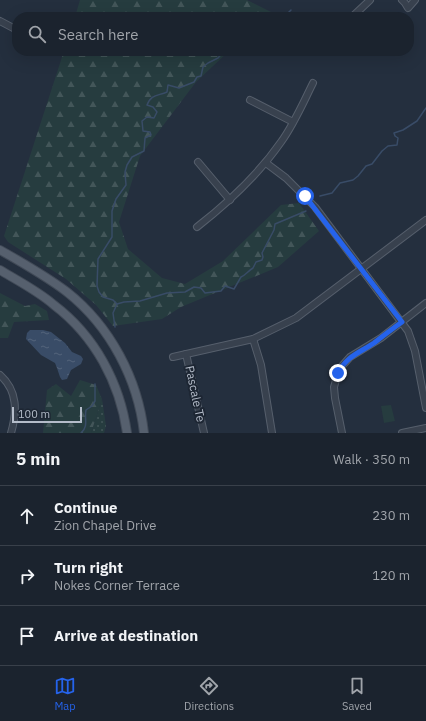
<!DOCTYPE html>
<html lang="en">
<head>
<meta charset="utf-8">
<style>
  :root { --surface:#1b232e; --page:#282f3a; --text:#f1f3f6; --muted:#a0a4aa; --line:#39404a; --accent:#2563eb }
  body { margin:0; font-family:"IBM Plex Sans",sans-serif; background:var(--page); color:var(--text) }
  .scale { position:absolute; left:12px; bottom:10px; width:70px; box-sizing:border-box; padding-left:4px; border:2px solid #b4bcc9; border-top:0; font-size:11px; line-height:14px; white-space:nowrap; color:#b4bcc9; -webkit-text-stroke:3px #1d2633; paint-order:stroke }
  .stop { position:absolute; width:12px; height:12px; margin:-9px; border:3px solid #2563eb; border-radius:50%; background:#fff }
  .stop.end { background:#2563eb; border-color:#fff; box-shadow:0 1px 4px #0008 }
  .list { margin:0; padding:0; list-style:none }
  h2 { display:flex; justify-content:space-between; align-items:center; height:52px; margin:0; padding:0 16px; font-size:17px }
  h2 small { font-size:13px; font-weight:400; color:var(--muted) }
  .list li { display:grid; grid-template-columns:26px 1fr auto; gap:12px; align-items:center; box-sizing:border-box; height:60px; padding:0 16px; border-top:1px solid var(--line) }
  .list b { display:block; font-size:15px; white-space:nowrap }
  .list p { margin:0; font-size:13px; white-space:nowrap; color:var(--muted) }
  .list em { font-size:13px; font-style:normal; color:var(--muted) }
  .icon { flex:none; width:22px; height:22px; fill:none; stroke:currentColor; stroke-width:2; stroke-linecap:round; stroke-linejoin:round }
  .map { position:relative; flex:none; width:426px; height:433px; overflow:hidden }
  .search { position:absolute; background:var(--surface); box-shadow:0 4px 16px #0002; left:12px; right:12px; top:12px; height:44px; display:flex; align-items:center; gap:10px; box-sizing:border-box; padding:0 14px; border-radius:16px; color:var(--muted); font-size:15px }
  .sheet { height:232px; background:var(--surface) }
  nav { display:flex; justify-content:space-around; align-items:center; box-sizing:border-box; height:56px; border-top:1px solid var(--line); background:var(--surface); font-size:11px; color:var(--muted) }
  nav a { display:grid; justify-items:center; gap:2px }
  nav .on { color:var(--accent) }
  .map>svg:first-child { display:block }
</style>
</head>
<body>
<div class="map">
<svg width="426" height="433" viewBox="0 0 426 433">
  <defs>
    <pattern id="grass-dots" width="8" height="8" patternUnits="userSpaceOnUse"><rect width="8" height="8" fill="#263c3f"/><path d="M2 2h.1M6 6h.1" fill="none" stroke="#435659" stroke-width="1.8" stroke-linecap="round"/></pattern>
    <pattern id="forest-firs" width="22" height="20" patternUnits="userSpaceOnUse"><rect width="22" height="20" fill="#263c3f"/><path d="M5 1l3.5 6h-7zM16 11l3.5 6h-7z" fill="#435659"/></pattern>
    <pattern id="water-ripples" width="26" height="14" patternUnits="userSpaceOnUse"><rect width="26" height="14" fill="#394c67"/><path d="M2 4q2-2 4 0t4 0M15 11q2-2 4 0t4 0" fill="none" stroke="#53647b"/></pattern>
  </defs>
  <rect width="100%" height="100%" fill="#242f3e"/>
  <polygon fill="url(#grass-dots)" points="102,399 106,426 104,433 91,433"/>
  <g fill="url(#forest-firs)">
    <polygon points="80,0 247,0 279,16 278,17 75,17"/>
    <polygon points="64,51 229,51 196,82 140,156 119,222 128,249 162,278 185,284 223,261 281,205 299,203 319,231 278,267 181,307 162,319 113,326 96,305 66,279 8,242 4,236"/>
    <polygon points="0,293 25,306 35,304 47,311 49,320 14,322 8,338 0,338"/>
    <polygon points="80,380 96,385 102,399 91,433 43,433 47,390 56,384 71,396"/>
  </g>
  <polygon fill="#263c3f" points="391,405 395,421 384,423 381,406"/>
  <polygon fill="url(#water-ripples)" points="30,330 43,330 51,332 65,343 72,352 81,356 83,359 81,364 71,370 67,379 62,380 60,377 57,368 55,363 41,355 26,339 27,333"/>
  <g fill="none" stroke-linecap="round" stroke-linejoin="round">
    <g stroke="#394c67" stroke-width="1.5">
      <polyline points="284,17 291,10"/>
      <polyline points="320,196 332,193 340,183 353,180 358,176 366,166 372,164 382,151 388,146 397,145 398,138 395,136 394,133 403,130 417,121 426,108"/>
      <path d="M117,304l7,-2 16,-1 27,-8 18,-1 9,-5 7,1 4,5 16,-2 4,-5 9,3 7,-12c5,-2 7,-6 12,-9l3,-6 6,-2 1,-3 -1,-4 12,-23 1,-6 31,-13"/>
      <path d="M115,327l-2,-14 4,-9 -4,-4 -10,-3 -4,-5 -2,-6 1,-27 14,-22v-26l4,-12 10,-14 -1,-13 2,-7 5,-8 12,-6 1,-13 6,-3 -1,-3 -7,-1 -1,-10 5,-4 7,1 3,-6 -4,-5 -6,-2c4,-11 11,-9 20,-13l1,-7 11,3 15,-6 3,-5 4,-1 2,-9 5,-4 10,-5 6,-7"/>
      <path d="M81,433c8,-7 3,-14 5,-23l6,-4 3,-5v-17"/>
    </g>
    <defs>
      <g id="minor">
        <polyline points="402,0 405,3 408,8 415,0"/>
        <polyline points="352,17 370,0"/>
        <polyline points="0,21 17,30"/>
        <polyline points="250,100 293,122"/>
        <polyline points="198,162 230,200"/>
        <polyline points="266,163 286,178 315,207 408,331 415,351 426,408"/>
        <path d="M197,227c32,-25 61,-52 84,-85 13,-18 22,-39 32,-59"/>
        <polyline points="253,339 261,365 272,433"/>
        <polyline points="186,354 204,433"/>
        <polyline points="173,357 253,339 296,318 426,220"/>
        <path d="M0,375c18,16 17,37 11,58"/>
        <polyline points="342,433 335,398 334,387 338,373 342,366 350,357 381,338 426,303"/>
        <polyline points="402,433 426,428"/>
      </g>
      <g id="major">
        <path d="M0,250c23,13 46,26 67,42 43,34 71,87 77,141"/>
        <path d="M0,270c18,11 38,21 54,35 41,31 66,78 73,128"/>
      </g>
    </defs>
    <use href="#minor" stroke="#565f6c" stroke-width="8"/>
    <use href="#major" stroke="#414a57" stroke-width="10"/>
    <use href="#minor" stroke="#38414e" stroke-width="6"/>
    <use href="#major" stroke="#56606e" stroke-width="8"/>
  </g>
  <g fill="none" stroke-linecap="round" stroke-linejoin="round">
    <path stroke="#2563eb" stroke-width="5" d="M305,196l97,126c-10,7 -19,14 -28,21 -15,10 -27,13 -36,30"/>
  </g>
  <g text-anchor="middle" stroke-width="4" stroke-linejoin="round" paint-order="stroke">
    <g font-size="12" fill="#b4bcc9" stroke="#1d2633">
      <text transform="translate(195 394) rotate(78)" y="4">Pascale Te</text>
    </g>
  </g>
</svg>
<div class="scale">100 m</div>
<div class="stop" style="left:305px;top:196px"></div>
<div class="stop end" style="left:338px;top:373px"></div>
<div class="search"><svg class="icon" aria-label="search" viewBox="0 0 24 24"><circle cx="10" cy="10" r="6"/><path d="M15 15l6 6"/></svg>Search here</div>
</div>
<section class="sheet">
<h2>5 min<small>Walk · 350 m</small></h2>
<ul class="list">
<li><svg class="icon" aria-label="ahead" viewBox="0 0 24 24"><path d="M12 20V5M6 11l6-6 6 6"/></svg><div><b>Continue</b><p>Zion Chapel Drive</p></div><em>230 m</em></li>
<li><svg class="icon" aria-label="right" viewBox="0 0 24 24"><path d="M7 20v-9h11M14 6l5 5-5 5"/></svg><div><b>Turn right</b><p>Nokes Corner Terrace</p></div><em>120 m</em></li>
<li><svg class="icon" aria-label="arrive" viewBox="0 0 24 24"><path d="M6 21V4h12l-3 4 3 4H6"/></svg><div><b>Arrive at destination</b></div></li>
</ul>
</section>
<nav>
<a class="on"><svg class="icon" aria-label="map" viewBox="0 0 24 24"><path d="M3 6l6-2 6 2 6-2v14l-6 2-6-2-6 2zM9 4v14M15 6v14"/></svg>Map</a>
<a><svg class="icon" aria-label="directions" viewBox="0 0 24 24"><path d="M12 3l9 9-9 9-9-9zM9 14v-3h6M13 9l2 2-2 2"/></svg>Directions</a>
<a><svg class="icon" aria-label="saved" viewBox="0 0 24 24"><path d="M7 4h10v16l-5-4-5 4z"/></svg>Saved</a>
</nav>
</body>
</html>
